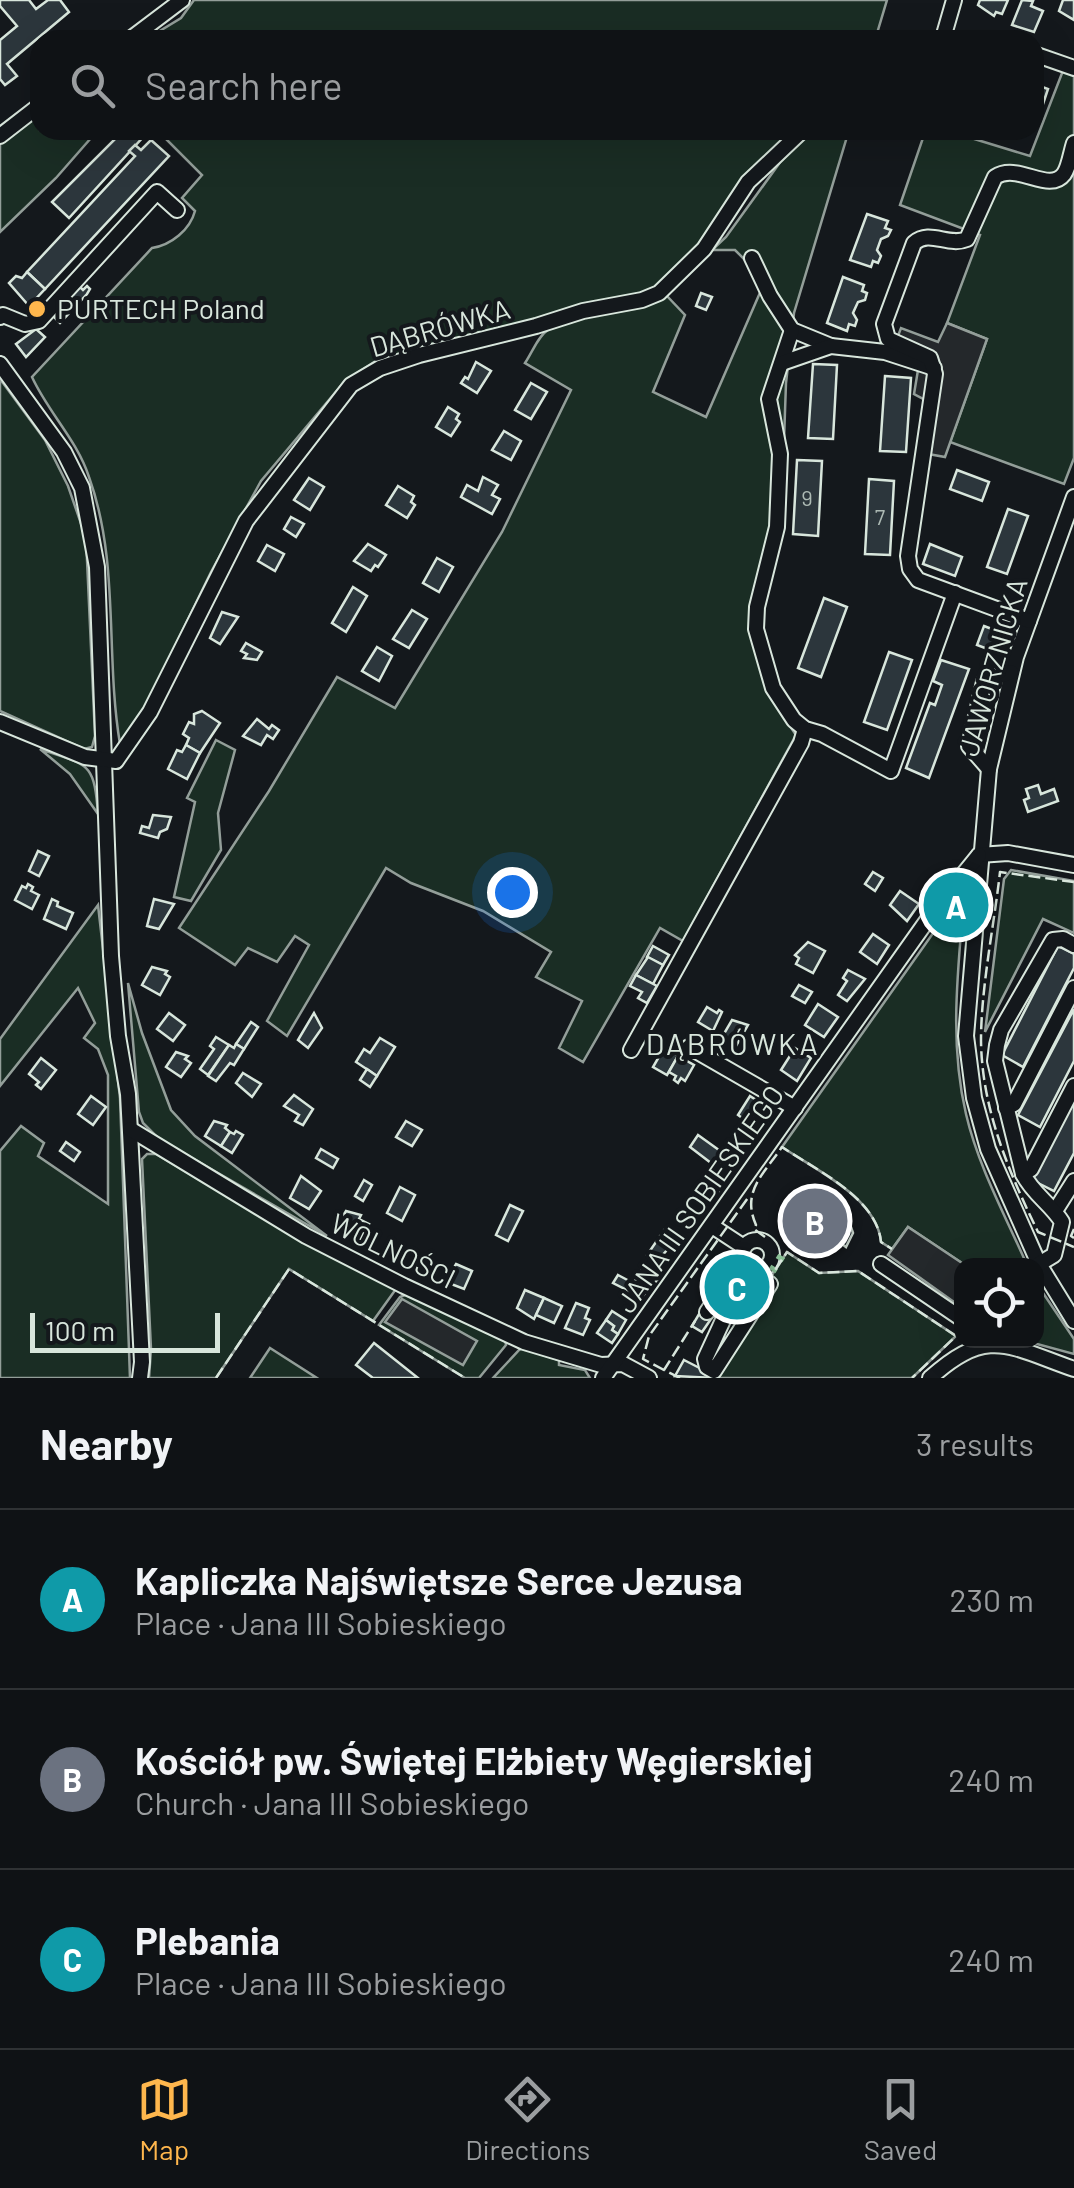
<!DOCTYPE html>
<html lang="en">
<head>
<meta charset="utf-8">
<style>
  :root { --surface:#0f1215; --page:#181b1e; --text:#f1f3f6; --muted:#9b9ea0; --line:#2f3234; --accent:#ffb74d }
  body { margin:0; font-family:Barlow,sans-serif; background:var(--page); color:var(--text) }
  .controls { position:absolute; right:30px; bottom:30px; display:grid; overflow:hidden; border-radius:20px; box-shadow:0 10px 40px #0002 }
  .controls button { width:90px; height:90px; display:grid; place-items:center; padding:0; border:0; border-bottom:2px solid var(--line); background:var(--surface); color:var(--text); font:50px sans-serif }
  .scale { position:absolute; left:30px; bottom:25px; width:190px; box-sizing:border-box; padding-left:10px; border:5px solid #d8e6dc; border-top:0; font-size:28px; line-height:35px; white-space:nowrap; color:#d8e6dc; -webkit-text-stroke:8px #14181c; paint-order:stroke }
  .you { position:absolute; left:512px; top:892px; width:35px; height:35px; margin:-25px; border:8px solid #fff; border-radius:50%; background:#1a73e8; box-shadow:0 0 0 15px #1a73e833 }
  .badge { display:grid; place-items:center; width:65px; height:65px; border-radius:50%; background:var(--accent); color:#fff; font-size:32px; font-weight:700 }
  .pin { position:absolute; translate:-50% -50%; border:5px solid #fff; box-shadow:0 2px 10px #0006 }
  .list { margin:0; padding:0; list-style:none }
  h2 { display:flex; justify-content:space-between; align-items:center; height:130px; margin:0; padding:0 40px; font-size:42px }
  h2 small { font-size:32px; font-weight:400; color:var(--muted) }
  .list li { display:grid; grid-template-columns:65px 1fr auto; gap:30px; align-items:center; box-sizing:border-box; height:180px; padding:0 40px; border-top:2px solid var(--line) }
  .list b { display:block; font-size:38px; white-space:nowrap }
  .list p { margin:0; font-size:32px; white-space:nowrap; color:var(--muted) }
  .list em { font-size:32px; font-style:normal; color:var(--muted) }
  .icon { flex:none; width:55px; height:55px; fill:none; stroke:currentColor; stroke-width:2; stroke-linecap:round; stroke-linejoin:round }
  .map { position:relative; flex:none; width:1074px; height:1378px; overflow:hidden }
  .search { position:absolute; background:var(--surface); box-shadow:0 10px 40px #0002; left:30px; right:30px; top:30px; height:110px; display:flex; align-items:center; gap:25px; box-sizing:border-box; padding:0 35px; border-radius:30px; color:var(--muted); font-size:38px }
  .sheet { height:670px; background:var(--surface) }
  nav { display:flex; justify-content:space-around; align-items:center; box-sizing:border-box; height:140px; border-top:2px solid var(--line); background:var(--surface); font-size:28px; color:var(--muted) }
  nav a { display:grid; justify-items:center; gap:5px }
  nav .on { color:var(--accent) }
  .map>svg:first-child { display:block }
</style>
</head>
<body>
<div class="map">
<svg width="1074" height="1378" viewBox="0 0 1074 1378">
  <rect width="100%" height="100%" fill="#14181c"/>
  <g fill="#1a2d24" stroke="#939e99" stroke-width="2.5">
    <polygon points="194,0 887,0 875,40 145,40 181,18"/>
    <polygon points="1064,68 1074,73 1074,458 1064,484 950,442 987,339 947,323 980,235 900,205 925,132 941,137 945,130 1030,156"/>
    <polygon points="40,110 40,130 98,130 56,178 0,232 0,143"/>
    <path d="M157,130h635l-26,27 -33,53 -67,71 -19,12 -268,66 -34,22 -84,100 -50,91 -66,136 -25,36c-15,-89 0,-181 -31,-267 -12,-37 -41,-65 -57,-100l120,-129c19,-3 38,-18 43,-37l-13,-13 20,-23z"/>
    <path d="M813,130h36l-55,183 -8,70 -5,143 -11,13 -12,117 9,36 29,43 -113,206 -23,-13 -77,134 -24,-14 23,-47 -46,-24 15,-25 -68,-41 -72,-28 -25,-15 -99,168 -20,-15 42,-76 -14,-9 -18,26 -29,-14 -13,17 -56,-37 90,-137 68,-114 58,31 107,-176 69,-142 -46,-27c7,-10 13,-27 23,-33 35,-24 82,-13 118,-35l19,20 -32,77 53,25 56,-129 -12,-23 -15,-15h-23l14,-13 55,-76z"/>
    <polygon points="0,379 45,440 68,486 86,538 95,736 92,747 84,749 0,711"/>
    <polygon points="216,740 235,750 218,813 221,850 191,901 174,897 195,802 187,798"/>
    <path d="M40,749c49,17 54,12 58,65l-28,-40z"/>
    <polygon points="1011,870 1074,881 1074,933 1043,919 985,1032 1004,879"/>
    <path d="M960,895l4,2c-6,73 -15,145 2,217 12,52 40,103 61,151h-62l-57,-38 -16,22 -11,-7c-4,-44 -65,-72 -99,-95z"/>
    <polygon points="98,905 120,1098 130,1378 0,1378 0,1151 21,1126 44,1143 38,1156 108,1204 108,1075 98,1049 84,1038 95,1023 78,988 0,1086 0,1039"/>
    <polygon points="128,983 142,1033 171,1110 195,1136 327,1236 159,1139 143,1123 139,1112"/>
    <polygon points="147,1154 156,1154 306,1243 396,1289 373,1321 289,1269 216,1378 149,1378 151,1349 142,1159"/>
    <polygon points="787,1252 819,1273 858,1271 956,1336 912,1378 714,1378 708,1373"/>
    <polygon points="1037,1284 1074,1339 1074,1354 1026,1341 1036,1340"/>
    <polygon points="407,1294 505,1339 506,1345 479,1378 465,1378 379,1325 400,1297"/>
    <polygon points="270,1348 317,1378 250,1378"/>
    <polygon points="521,1348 559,1360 559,1365 585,1370 590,1378 493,1378"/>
  </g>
  <g fill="#24282b" stroke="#939e99" stroke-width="2.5">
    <polygon points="947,323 987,339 945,457 917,452 925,400 914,394 920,358 893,349 901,328 938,342"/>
    <polygon points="908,1227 965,1265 962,1266 961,1307 888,1255"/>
    <polygon points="402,1299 477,1341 463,1365 385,1322"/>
  </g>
  <g fill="#2c363c" stroke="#d8e6dc" stroke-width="2.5">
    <polygon points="0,0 29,0 36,9 48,0 60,0 69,12 7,64 17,76 5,85 0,79 0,40 17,26 0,6"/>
    <polygon points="980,0 1008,0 1002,14 996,12 994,16 978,5"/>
    <polygon points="1022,0 1033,1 1031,6 1043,11 1034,32 1012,25"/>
    <polygon points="1063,0 1074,0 1074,20 1059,11"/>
    <polygon points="1034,84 1048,89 1042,107 1034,104"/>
    <polygon points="124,130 140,130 145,135 69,218 52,202"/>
    <polygon points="151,140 169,156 45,289 27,272 135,156 129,151 135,145 141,150"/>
    <polygon points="867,214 888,221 885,228 891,230 888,236 881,239 877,250 881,256 878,263 873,261 871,267 850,260"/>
    <polygon points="27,272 45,289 29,306 9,283 16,276 22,278"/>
    <polygon points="843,277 864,285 862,291 867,293 865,300 858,302 853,313 857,320 855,326 849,324 847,331 827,323"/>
    <polygon points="77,284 83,290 87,286 90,289 87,294 60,323 55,318 72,300 67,295"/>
    <polygon points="701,293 712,297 706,310 696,306"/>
    <polygon points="36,329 45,337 26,357 16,344"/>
    <polygon points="476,362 491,371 477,393 461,383 465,377 468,379"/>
    <polygon points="813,364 837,365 833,439 808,438"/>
    <polygon points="885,376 911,378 906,452 880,451"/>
    <polygon points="531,383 547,392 531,419 515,410"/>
    <polygon points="448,407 459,414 456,419 460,422 451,436 436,427"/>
    <polygon points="504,431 521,441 511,460 492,450"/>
    <polygon points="797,460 822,461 818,536 793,534"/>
    <polygon points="957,470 989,482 982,501 950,489"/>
    <polygon points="483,477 498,485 492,495 500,499 492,514 461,497 467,485 478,491"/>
    <polygon points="309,478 324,487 310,510 294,500"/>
    <polygon points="869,479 894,481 890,555 865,554"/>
    <polygon points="398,486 414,496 411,502 415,505 407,518 386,505"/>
    <polygon points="1008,509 1028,516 1007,574 987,567"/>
    <polygon points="291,517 304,524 296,537 284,529"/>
    <polygon points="368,544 386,555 378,567 375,565 371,571 354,561"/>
    <polygon points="930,544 962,557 955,576 923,564"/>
    <polygon points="267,545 284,554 275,571 258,561"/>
    <polygon points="437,558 453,567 439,592 423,583"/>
    <polygon points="353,587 367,596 346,632 332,623"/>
    <polygon points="824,598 847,607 821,677 798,668"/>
    <polygon points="412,610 427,619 409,648 393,639"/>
    <polygon points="222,612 238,617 220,644 210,638"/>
    <polygon points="984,626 1005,634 998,653 977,645"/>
    <polygon points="246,643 262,652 257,660 244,658 247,654 241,651"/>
    <polygon points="377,647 392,656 379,681 362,671"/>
    <polygon points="889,652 912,660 887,730 864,722"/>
    <polygon points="941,660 969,669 929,778 906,768 930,703 935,705 942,685 933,681"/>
    <polygon points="202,711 220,723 200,753 186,745 189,738 183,734 189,722 194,724 194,714"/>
    <polygon points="257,719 269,729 272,725 279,730 273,739 267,735 261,745 243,736"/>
    <polygon points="186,745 200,753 187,779 168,769 177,750 182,752"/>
    <polygon points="1038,785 1041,794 1054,789 1058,801 1028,812 1024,800 1029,798 1026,789"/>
    <polygon points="153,815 171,817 167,829 160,832 158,838 140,833 142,826 149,828"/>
    <polygon points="38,851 49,856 39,876 29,871"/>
    <polygon points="873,872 883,878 875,891 865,884"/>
    <polygon points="28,884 33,887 31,891 39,895 32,909 15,900 22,886 26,888"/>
    <polygon points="900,891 919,904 907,921 890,905"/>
    <polygon points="52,899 58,902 57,906 73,913 66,929 44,919"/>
    <polygon points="154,899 174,904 159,929 147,926"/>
    <polygon points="873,934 889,945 877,964 860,952"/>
    <polygon points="808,942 825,951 813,973 796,964 799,958 795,955"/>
    <polygon points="653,946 669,955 663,965 647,957"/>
    <polygon points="1058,946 1074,954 1074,968 1023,1067 1002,1055"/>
    <polygon points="648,957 663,965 653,984 636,975"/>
    <polygon points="152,967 167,971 165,974 170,977 160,995 142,985"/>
    <polygon points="848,970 865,979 847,1001 838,995 847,981 843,978"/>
    <polygon points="636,975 657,986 647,1003 638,998 642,992 630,986"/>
    <polygon points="799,985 812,992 805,1003 792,996"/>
    <polygon points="818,1004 838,1017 824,1037 805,1025"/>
    <polygon points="707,1007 717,1013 719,1010 722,1012 713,1031 698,1022"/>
    <polygon points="1074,1009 1074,1061 1040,1127 1018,1115"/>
    <polygon points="169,1013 185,1025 173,1041 157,1029"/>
    <polygon points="314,1013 322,1028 308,1048 298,1040"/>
    <polygon points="732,1020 748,1025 736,1046 722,1037"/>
    <polygon points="251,1022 258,1027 244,1049 236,1044"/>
    <polygon points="216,1037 229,1045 208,1075 200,1069 214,1049 210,1046"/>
    <polygon points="380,1038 395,1047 377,1076 356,1062 364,1049 370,1053"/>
    <polygon points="236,1044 244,1049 234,1065 230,1063 216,1081 208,1076 229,1045 234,1048"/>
    <polygon points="664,1048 678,1056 667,1075 653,1067"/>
    <polygon points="795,1048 811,1058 797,1081 781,1070"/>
    <polygon points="176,1052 188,1056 185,1059 191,1063 181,1077 166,1067"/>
    <polygon points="678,1056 694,1065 685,1081 681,1078 678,1083 674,1080 676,1076 669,1072"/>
    <polygon points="41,1058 56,1070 41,1089 36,1085 39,1082 29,1074"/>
    <polygon points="367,1069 377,1076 370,1087 360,1080"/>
    <polygon points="243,1073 261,1084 252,1097 236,1083"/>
    <polygon points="294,1095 313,1109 303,1125 295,1121 299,1115 284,1106"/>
    <polygon points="91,1096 106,1107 93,1125 78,1114"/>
    <polygon points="750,1096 774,1112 758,1134 743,1128 745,1120 738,1115"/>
    <polygon points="1074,1099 1074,1153 1054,1191 1032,1180"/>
    <polygon points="214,1121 227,1125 225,1128 230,1132 221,1146 205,1136"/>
    <polygon points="406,1121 422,1130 412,1146 396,1137"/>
    <polygon points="236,1131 243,1135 232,1153 221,1146 230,1132 234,1134"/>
    <polygon points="698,1135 737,1163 731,1172 718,1163 715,1166 690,1147"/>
    <polygon points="66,1142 80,1152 74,1161 60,1151"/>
    <polygon points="321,1149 338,1159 333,1168 316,1158"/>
    <polygon points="718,1163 732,1173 715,1196 701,1186"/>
    <polygon points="301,1176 321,1191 309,1209 290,1198"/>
    <polygon points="364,1180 372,1185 363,1201 355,1196"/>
    <polygon points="400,1187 415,1195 402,1221 387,1213"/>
    <polygon points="804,1193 812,1198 815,1196 827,1205 824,1209 850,1224 853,1233 846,1247 842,1244 832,1251 809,1232 805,1237 786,1221 790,1213 788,1205 791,1200 799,1200"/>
    <polygon points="510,1205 523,1211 508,1241 496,1235"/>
    <polygon points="346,1211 361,1215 359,1219 369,1224 360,1239 337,1226"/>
    <polygon points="665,1229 679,1237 657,1261 647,1255"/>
    <polygon points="456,1264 472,1271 464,1289 446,1282"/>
    <polygon points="731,1266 758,1283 741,1311 724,1304 727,1298 715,1291"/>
    <polygon points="641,1271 658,1279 641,1298 629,1291"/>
    <polygon points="618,1275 633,1283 629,1291 613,1283"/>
    <polygon points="525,1290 544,1298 534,1319 517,1308"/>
    <polygon points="544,1298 562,1306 554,1323 536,1315"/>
    <polygon points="576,1303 589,1308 585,1318 590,1320 583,1335 565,1328"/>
    <polygon points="702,1309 713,1316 702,1332 692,1326"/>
    <polygon points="612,1311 626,1320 618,1334 612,1330 614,1326 606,1320"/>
    <polygon points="606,1320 614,1326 612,1330 618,1334 612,1343 597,1333"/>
    <polygon points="374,1343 418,1378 373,1378 356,1365"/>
    <polygon points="684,1360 715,1376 714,1378 675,1376"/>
  </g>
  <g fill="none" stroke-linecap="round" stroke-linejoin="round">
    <defs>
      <g id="minor">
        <polyline points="943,38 954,0"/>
        <polyline points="129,40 182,0"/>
        <polyline points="1034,54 1074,68"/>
        <polyline points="0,136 40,105"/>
        <polyline points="752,258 770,296 792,330 831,346"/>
        <polyline points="0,317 3,315 25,324 39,321 157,192 177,210"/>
        <polyline points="792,330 769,399 780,454 777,527 757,607 756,629 773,688 794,720 805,729 822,734 891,771 955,593"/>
        <polyline points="782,363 831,346 885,352 934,368"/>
        <polyline points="0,364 64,452 82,488 97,567 111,956 118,1036 128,1094 142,1362 140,1378"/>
        <polyline points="1074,497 1016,657 989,769 966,1036 974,1098 988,1149 1039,1264 1074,1321"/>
        <path d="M1029,621l-111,-41 -8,-11 -2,-13 27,-182 -5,-16 -42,-19 -4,-15 30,-81c16,-14 34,4 53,-4l28,-62c23,-15 54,17 69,-3 5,-7 7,-22 10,-31"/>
        <polyline points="0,722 85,757 116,761 150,712 246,521 351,385 380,368 419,355 536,326 583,311 642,300 659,293 704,249 748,182 803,130"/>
        <polyline points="989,769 969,746 984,682 1011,672"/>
        <polyline points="979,855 1008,853 1074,865"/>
        <polyline points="689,1047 795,1108"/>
        <polyline points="631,1050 801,743 805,729"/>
        <polyline points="1006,1108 1014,1104 1074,988"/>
        <polyline points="130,1129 306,1236 404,1286 524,1342 601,1365 623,1364 649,1378"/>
        <polyline points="1023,1174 1031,1169 1074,1086"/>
        <polyline points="1055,1211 1074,1181"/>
        <polyline points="712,1226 744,1247"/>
        <circle cx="757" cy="1255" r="15"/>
        <polyline points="881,1264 962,1319"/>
        <path d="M1039,1264l15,-9 8,-33c-11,-18 -29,-28 -39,-48l-28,-113 2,-16 4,-15 52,-90 10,-1 11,6"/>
        <polyline points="707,1312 713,1303 719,1307 724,1318 705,1359 707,1367 714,1371 770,1284 759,1276 758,1270"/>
        <polyline points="603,1378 936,908 979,855"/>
        <path d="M930,1378c58,-52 78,-32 144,-9"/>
      </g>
    </defs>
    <use href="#minor" stroke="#d8e6dc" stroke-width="18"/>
    <use href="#minor" stroke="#14181c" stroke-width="14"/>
    <polyline stroke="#8ac095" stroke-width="8" stroke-dasharray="5 8" stroke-linecap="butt" points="772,1271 783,1254"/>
    <g stroke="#d8e6dc" stroke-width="2.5" stroke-dasharray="12 5" stroke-linecap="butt">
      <path d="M1074,882l-74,-10c-6,54 -19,115 -19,169 1,69 28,131 57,191l36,15"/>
      <polyline points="1074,1229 1071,1236 1074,1238"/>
      <path d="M765,1237l-11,-8 2,-4c-15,-34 8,-51 26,-78 34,23 95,51 99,95l11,7"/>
      <polyline points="766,1284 787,1252 819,1273 858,1271 956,1336 912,1378"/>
      <polyline points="664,1370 643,1359 649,1336 750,1195"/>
      <polyline points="216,1378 289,1269 465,1378"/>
      <polyline points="680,1378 664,1370 695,1321"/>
    </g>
  </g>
  <circle fill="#ffb74d" stroke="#14181c" stroke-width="4" cx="37" cy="309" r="10"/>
  <g text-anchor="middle" stroke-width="8" stroke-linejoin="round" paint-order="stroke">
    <g font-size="22" fill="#adbab4">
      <text x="807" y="506">9</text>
      <text x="880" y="525">7</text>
    </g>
    <g font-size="28" fill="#d8e6dc" stroke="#14181c" text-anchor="start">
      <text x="57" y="319">PURTECH Poland</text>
    </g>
    <g font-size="28" fill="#d8e6dc" stroke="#14181c">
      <text transform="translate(440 328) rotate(-16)" y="10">DĄBRÓWKA</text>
      <text transform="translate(993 667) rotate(-74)" y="10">JAWORZNICKA</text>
      <text transform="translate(700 1199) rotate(-55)" y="10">JANA III SOBIESKIEGO</text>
      <text transform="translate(393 1251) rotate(26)" y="10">WOLNOŚCI</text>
    </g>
    <g font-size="30" letter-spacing="2.5" fill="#d8e6dc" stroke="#14181c">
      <text x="733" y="1055">DĄBRÓWKA</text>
    </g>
  </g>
</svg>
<div class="controls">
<button><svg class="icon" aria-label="locate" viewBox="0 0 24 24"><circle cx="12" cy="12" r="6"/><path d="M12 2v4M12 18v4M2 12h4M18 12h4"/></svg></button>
</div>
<div class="scale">100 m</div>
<div class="you"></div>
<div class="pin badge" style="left:956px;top:905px;background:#0f9aa8">A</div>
<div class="pin badge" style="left:815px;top:1221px;background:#6b7280">B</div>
<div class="pin badge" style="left:737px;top:1287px;background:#0f9aa8">C</div>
<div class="search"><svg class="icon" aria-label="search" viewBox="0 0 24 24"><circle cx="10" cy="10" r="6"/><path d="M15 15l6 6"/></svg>Search here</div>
</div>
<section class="sheet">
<h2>Nearby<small>3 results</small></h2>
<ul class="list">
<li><span class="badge" style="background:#0f9aa8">A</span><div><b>Kapliczka Najświętsze Serce Jezusa</b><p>Place · Jana III Sobieskiego</p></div><em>230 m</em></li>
<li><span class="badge" style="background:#6b7280">B</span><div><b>Kościół pw. Świętej Elżbiety Węgierskiej</b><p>Church · Jana III Sobieskiego</p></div><em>240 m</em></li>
<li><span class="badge" style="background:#0f9aa8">C</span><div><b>Plebania</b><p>Place · Jana III Sobieskiego</p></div><em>240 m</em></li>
</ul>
</section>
<nav>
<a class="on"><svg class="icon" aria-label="map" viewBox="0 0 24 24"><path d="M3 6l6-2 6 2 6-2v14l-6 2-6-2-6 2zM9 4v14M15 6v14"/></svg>Map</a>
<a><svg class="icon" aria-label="directions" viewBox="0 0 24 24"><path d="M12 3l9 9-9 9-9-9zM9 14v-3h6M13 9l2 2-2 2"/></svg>Directions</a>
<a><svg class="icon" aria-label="saved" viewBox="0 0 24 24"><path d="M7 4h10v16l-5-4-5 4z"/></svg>Saved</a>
</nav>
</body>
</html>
